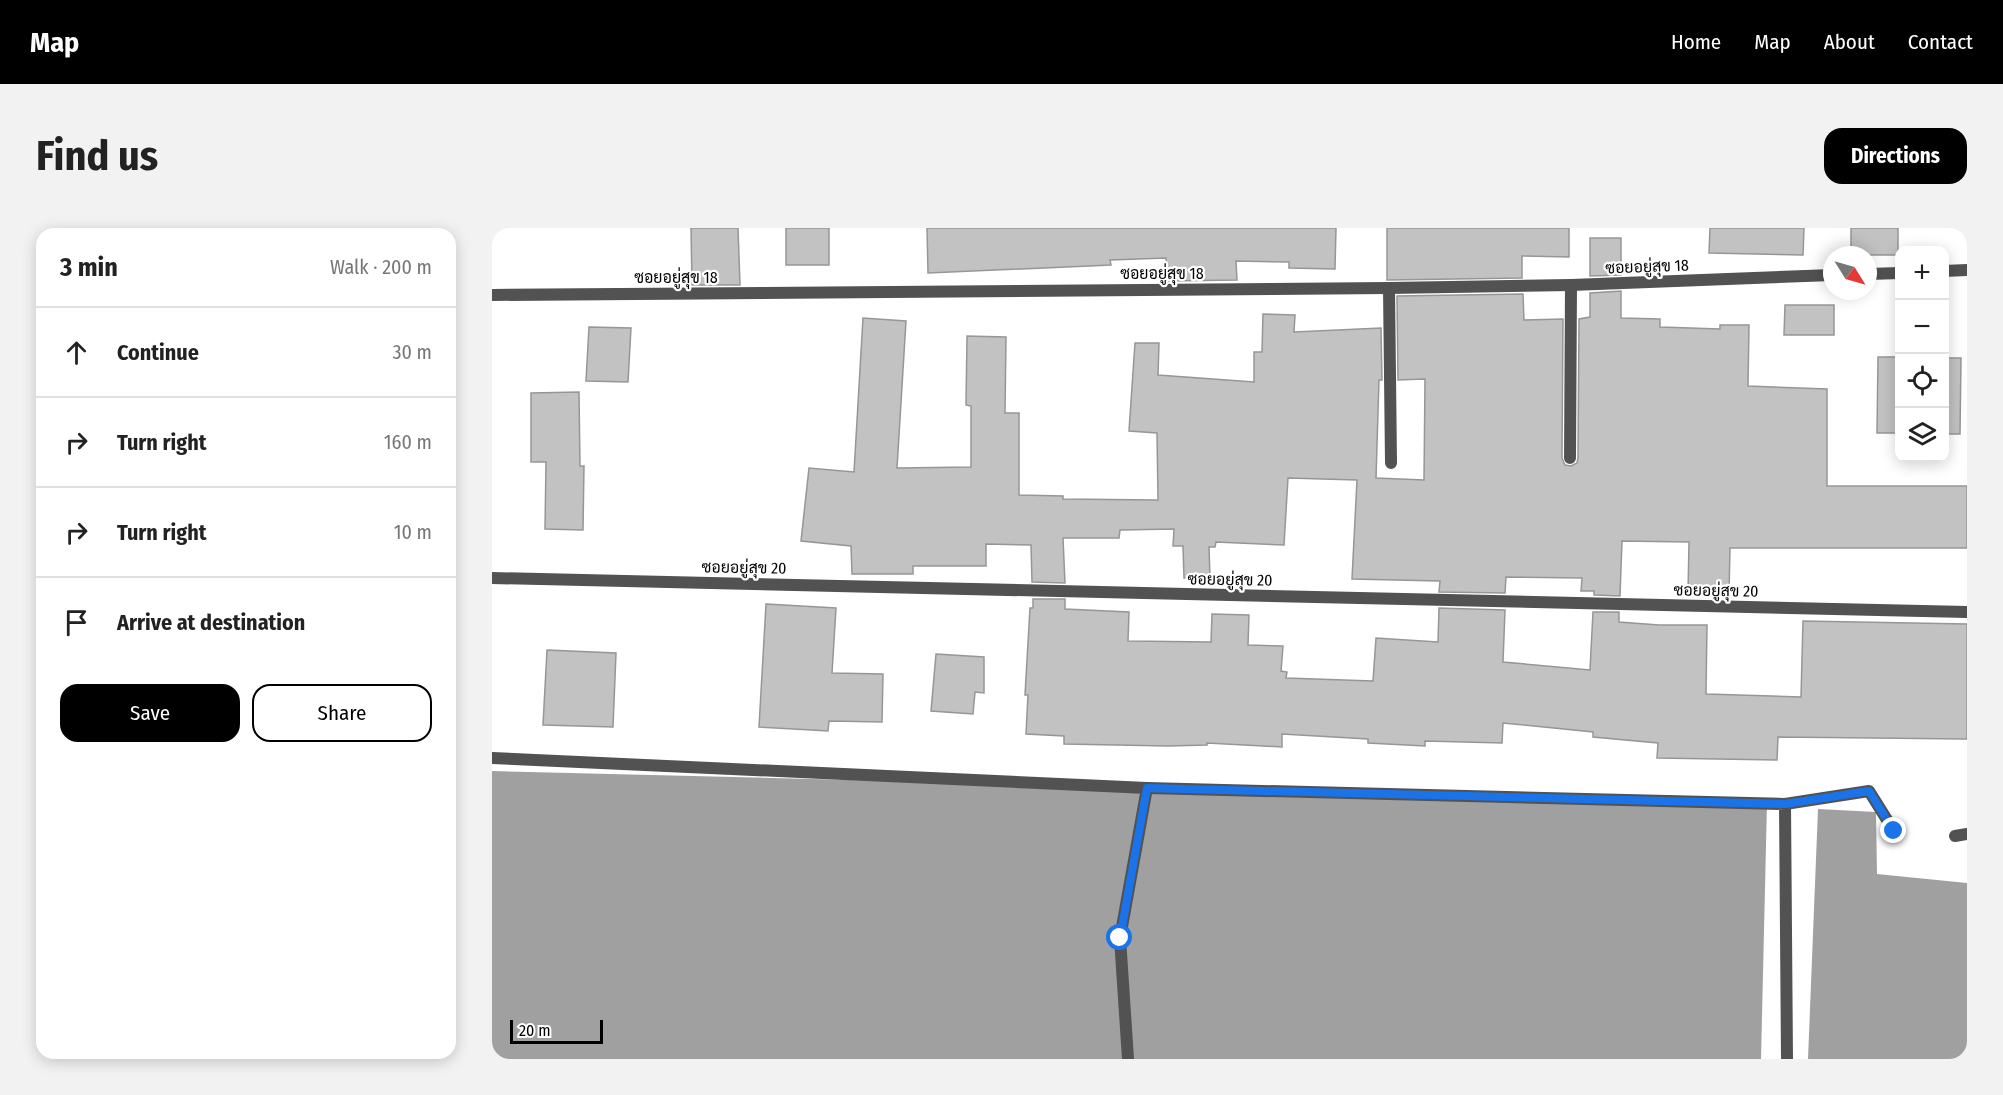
<!DOCTYPE html>
<html lang="en">
<head>
<meta charset="utf-8">
<style>
  :root { --surface:#fff; --page:#f2f2f2; --text:#222; --muted:#767676; --line:#e0e0e0; --accent:#000 }
  body { margin:0; font-family:"Fira Sans Condensed",Sarabun,sans-serif; background:var(--page); color:var(--text) }
  .controls { position:absolute; right:18px; top:18px; display:grid; overflow:hidden; border-radius:12px; box-shadow:0 3px 15px #0003 }
  .controls button { width:54px; height:54px; display:grid; place-items:center; padding:0; border:0; border-bottom:2px solid var(--line); background:var(--surface); color:var(--text); font:30px sans-serif }
  .compass { position:absolute; left:1331px; top:18px; width:54px; height:54px; border-radius:50%; background:var(--surface); box-shadow:0 3px 15px #0003; rotate:127deg }
  .scale { position:absolute; left:18px; bottom:15px; width:93px; box-sizing:border-box; padding-left:6px; border:3px solid #000; border-top:0; font-size:16px; line-height:21px; white-space:nowrap; color:#000; -webkit-text-stroke:4px #fff; paint-order:stroke }
  .stop { position:absolute; width:18px; height:18px; margin:-14px; border:4px solid #1a73e8; border-radius:50%; background:#fff }
  .stop.end { background:#1a73e8; border-color:#fff; box-shadow:0 2px 6px #0008 }
  .list { margin:0; padding:0; list-style:none }
  h2 { display:flex; justify-content:space-between; align-items:center; height:78px; margin:0; padding:0 24px; font-size:26px }
  h2 small { font-size:20px; font-weight:400; color:var(--muted) }
  .list li { display:grid; grid-template-columns:39px 1fr auto; gap:18px; align-items:center; box-sizing:border-box; height:90px; padding:0 24px; border-top:2px solid var(--line) }
  .list b { display:block; font-size:22px; white-space:nowrap }
  .list em { font-size:20px; font-style:normal; color:var(--muted) }
  .actions { display:flex; gap:12px; padding:18px 24px }
  .actions a { flex:1; padding:14px 0; border:2px solid var(--accent); border-radius:18px; text-align:center; font-size:21px; color:var(--accent) }
  .actions .main { background:var(--accent); color:#fff }
  .icon { flex:none; width:33px; height:33px; fill:none; stroke:currentColor; stroke-width:2; stroke-linecap:round; stroke-linejoin:round }
  .map { position:relative; flex:none; width:1475px; height:831px; overflow:hidden; border-radius:18px }
  header { display:flex; align-items:center; gap:36px; box-sizing:border-box; height:84px; padding:0 30px; background:var(--accent); color:#fff }
  header strong { font-size:28px }
  nav { display:flex; gap:33px; margin-inline-start:auto; font-size:21px }
  .intro { display:flex; align-items:center; justify-content:space-between; box-sizing:border-box; height:144px; padding:0 36px }
  h1 { margin:0; font-size:42px }
  .button { padding:15px 27px; border-radius:18px; background:var(--accent); color:#fff; font-size:21px; font-weight:700 }
  main { display:flex; gap:36px; padding:0 36px }
  aside { flex:1; background:var(--surface); border-radius:18px; box-shadow:0 3px 15px #0003 }
  .map>svg:first-child { display:block }
</style>
</head>
<body>
<header>
<strong>Map</strong>
<nav><a>Home</a><a>Map</a><a>About</a><a>Contact</a></nav>
</header>
<div class="intro"><h1>Find us</h1><a class="button">Directions</a></div>
<main>
<aside>
<h2>3 min<small>Walk · 200 m</small></h2>
<ul class="list">
<li><svg class="icon" aria-label="ahead" viewBox="0 0 24 24"><path d="M12 20V5M6 11l6-6 6 6"/></svg><div><b>Continue</b></div><em>30 m</em></li>
<li><svg class="icon" aria-label="right" viewBox="0 0 24 24"><path d="M7 20v-9h11M14 6l5 5-5 5"/></svg><div><b>Turn right</b></div><em>160 m</em></li>
<li><svg class="icon" aria-label="right" viewBox="0 0 24 24"><path d="M7 20v-9h11M14 6l5 5-5 5"/></svg><div><b>Turn right</b></div><em>10 m</em></li>
<li><svg class="icon" aria-label="arrive" viewBox="0 0 24 24"><path d="M6 21V4h12l-3 4 3 4H6"/></svg><div><b>Arrive at destination</b></div></li>
</ul>
<div class="actions"><a class="main">Save</a><a>Share</a></div>
</aside>
<div class="map">
<svg width="1475" height="831" viewBox="0 0 1475 831">
  <rect width="100%" height="100%" fill="#fff"/>
  <g fill="#a0a0a0">
    <polygon points="0,543 1275,575 1269,831 0,831"/>
    <polygon points="1326,581 1384,584 1385,646 1475,655 1475,831 1316,831"/>
  </g>
  <g fill="#c2c2c2" stroke="#969696" stroke-width="1.5">
    <polygon points="199,0 246,0 248,57 200,57"/>
    <rect x="294" y="0" width="43" height="37"/>
    <polygon points="435,0 844,0 843,41 797,40 797,34 744,33 745,52 675,53 674,30 618,32 619,37 436,45"/>
    <polygon points="895,0 1077,0 1077,29 1030,28 1030,50 895,52"/>
    <polygon points="1218,0 1312,0 1311,27 1217,25"/>
    <rect x="1359" y="0" width="47" height="27"/>
    <polygon points="1098,10 1129,10 1129,47 1098,48"/>
    <polygon points="1129,63 1129,90 1168,91 1168,99 1228,101 1228,97 1257,97 1256,158 1335,161 1335,258 1475,258 1475,320 1238,320 1237,365 1196,364 1197,314 1130,313 1128,368 1102,367 1102,363 1089,363 1090,350 1014,349 1013,365 947,364 948,353 860,351 865,252 796,250 792,317 724,314 723,319 717,319 718,349 692,350 691,318 681,318 682,301 628,302 627,310 571,310 573,355 540,354 539,317 494,316 494,338 421,338 421,346 360,346 359,318 309,313 317,240 362,244 371,90 414,93 405,240 479,239 479,178 474,177 475,108 514,109 513,185 527,185 527,267 571,268 571,271 666,272 665,205 637,203 643,115 667,115 666,147 762,154 762,124 770,124 771,86 803,87 802,104 889,100 890,152 887,152 884,250 932,252 933,151 906,152 905,68 1031,66 1032,92 1071,91 1070,230 1073,237 1079,238 1085,235 1086,230 1087,91 1098,89 1098,65"/>
    <polygon points="1293,77 1342,77 1342,107 1292,107"/>
    <polygon points="97,99 139,100 136,154 94,153"/>
    <polygon points="1386,129 1407,129 1407,205 1385,205"/>
    <polygon points="1452,130 1469,130 1468,206 1452,206"/>
    <polygon points="87,164 88,238 92,238 91,302 53,301 54,234 39,234 39,165"/>
    <polygon points="541,371 573,371 573,381 637,384 636,413 719,414 720,386 757,387 756,417 791,418 789,443 795,444 794,450 881,453 884,410 946,414 947,380 1013,382 1011,434 1098,442 1101,384 1127,384 1127,394 1167,397 1215,397 1214,466 1309,469 1311,393 1475,396 1475,511 1286,509 1285,532 1165,530 1166,515 1101,509 1101,504 1011,495 1010,515 933,513 933,518 876,515 876,511 790,506 790,519 715,515 715,517 676,518 572,516 572,508 534,506 536,467 533,467 538,380 541,380"/>
    <polygon points="274,376 344,380 340,445 391,446 390,494 337,493 336,503 267,499"/>
    <polygon points="55,422 124,425 121,499 51,497"/>
    <polygon points="444,426 492,429 492,465 483,464 481,486 439,483"/>
  </g>
  <g fill="none" stroke-linecap="round" stroke-linejoin="round">
    <g stroke="#525252" stroke-width="12">
      <polyline points="897,60 899,235"/>
      <polyline points="1078,230 1079,57"/>
    </g>
    <g stroke="#525252" stroke-width="12">
      <polyline points="1452,43 1475,42"/>
      <polyline points="1376,46 1408,45"/>
      <polyline points="0,67 897,60 1079,57 1340,47"/>
      <polyline points="0,350 1475,384"/>
      <polyline points="0,530 655,560 1293,576 1295,831"/>
      <polyline points="1293,576 1377,563 1402,603"/>
      <polyline points="1463,608 1475,606"/>
      <polyline points="636,831 628,710 655,560"/>
    </g>
  </g>
  <g fill="none" stroke-linecap="round" stroke-linejoin="round">
    <polyline stroke="#1a73e8" stroke-width="8" points="628,710 655,560 1293,576 1377,563 1402,603"/>
  </g>
  <g text-anchor="middle" stroke-width="4.5" stroke-linejoin="round" paint-order="stroke">
    <g font-size="16" fill="#000" stroke="#fff">
      <text transform="translate(1155 38) rotate(-2)" y="6">ซอยอยู่สุข 18</text>
      <text x="670" y="51">ซอยอยู่สุข 18</text>
      <text x="184" y="55">ซอยอยู่สุข 18</text>
      <text transform="translate(252 339) rotate(1)" y="6">ซอยอยู่สุข 20</text>
      <text transform="translate(738 351) rotate(1)" y="6">ซอยอยู่สุข 20</text>
      <text transform="translate(1224 362) rotate(1)" y="6">ซอยอยู่สุข 20</text>
    </g>
  </g>
</svg>
<div class="controls">
<button>+</button>
<button>−</button>
<button><svg class="icon" aria-label="locate" viewBox="0 0 24 24"><circle cx="12" cy="12" r="6"/><path d="M12 2v4M12 18v4M2 12h4M18 12h4"/></svg></button>
<button><svg class="icon" aria-label="layers" viewBox="0 0 24 24"><path d="M12 4l9 5-9 5-9-5zM3 14l9 5 9-5"/></svg></button>
</div>
<svg class="compass" viewBox="-18 -18 36 36"><path d="M0-13l5 13h-10z" fill="#e53935"/><path d="M0 13l5-13h-10z" fill="#767676"/></svg>
<div class="scale">20 m</div>
<div class="stop" style="left:628px;top:710px"></div>
<div class="stop end" style="left:1402px;top:603px"></div>
</div>
</main>
</body>
</html>
